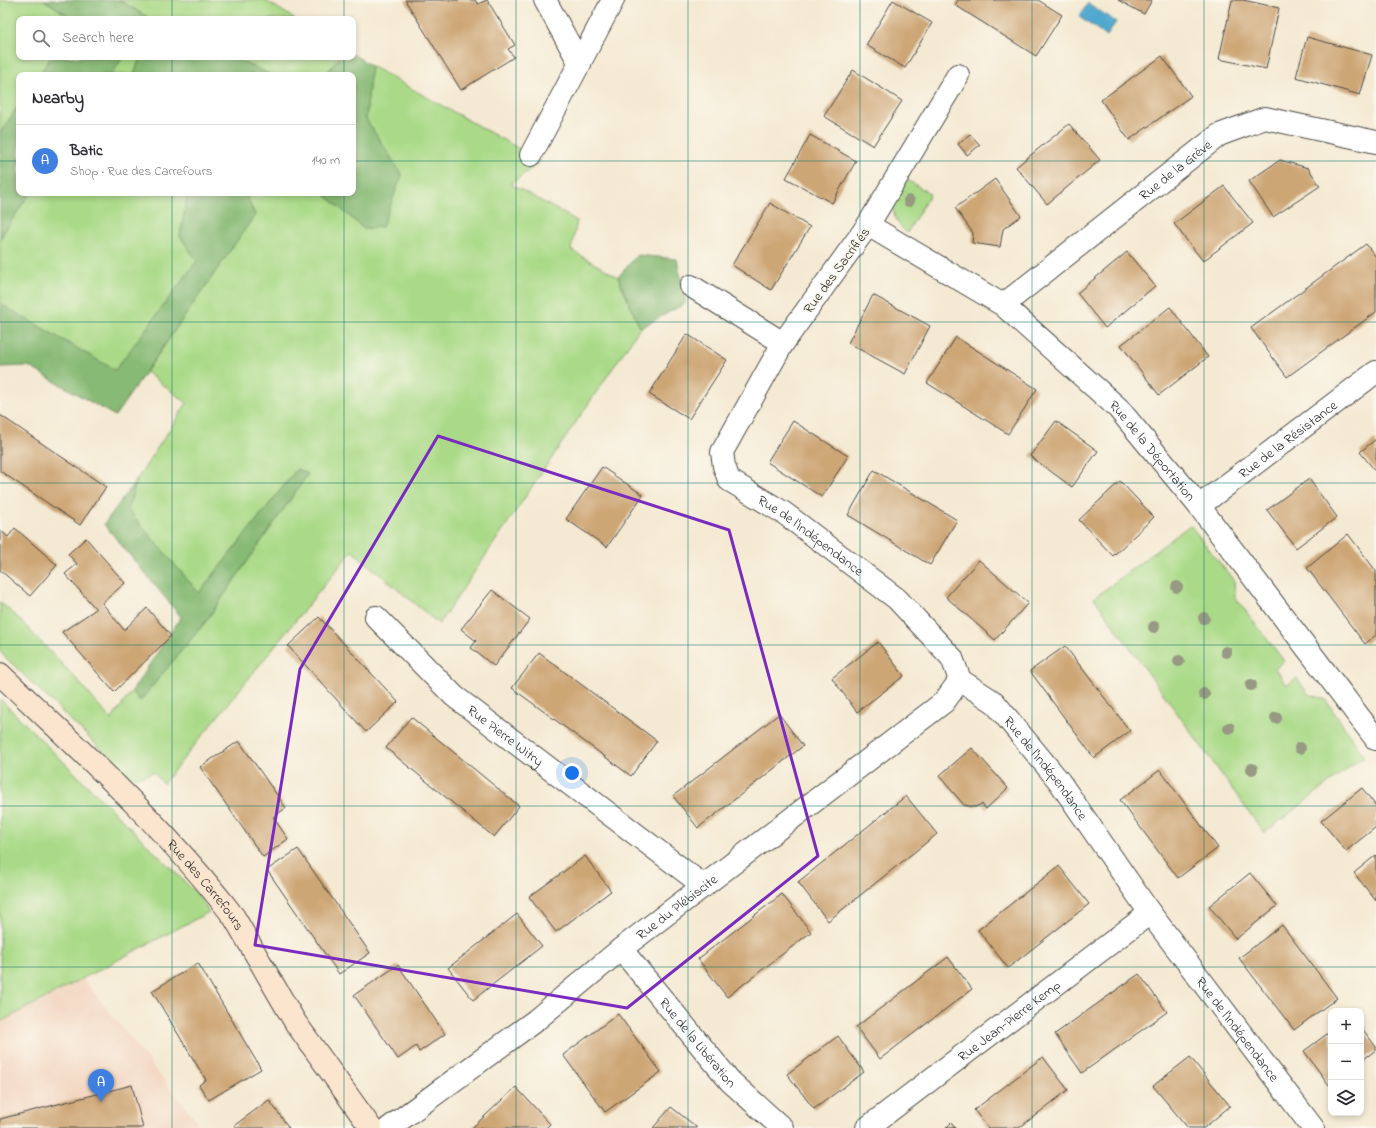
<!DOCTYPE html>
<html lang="en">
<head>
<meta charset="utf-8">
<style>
  :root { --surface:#fff; --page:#f2f2f3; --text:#2b2b33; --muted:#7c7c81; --line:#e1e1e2; --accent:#0b8043 }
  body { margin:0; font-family:"Indie Flower",sans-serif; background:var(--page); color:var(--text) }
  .controls { position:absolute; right:12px; bottom:12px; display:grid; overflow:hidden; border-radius:8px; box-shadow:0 2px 6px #0003 }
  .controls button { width:36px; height:36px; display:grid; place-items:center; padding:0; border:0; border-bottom:1px solid var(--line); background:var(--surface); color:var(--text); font:20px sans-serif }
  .you { position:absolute; left:572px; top:773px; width:14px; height:14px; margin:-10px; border:3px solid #fff; border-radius:50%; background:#1a73e8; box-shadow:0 0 0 6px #1a73e833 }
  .badge { display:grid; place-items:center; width:26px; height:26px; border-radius:50%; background:var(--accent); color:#fff; font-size:13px; font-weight:700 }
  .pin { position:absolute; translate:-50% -33px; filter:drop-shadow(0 1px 2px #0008) }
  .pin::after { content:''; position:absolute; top:21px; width:14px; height:12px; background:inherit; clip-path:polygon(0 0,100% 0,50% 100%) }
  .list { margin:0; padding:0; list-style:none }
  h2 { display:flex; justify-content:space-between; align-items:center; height:52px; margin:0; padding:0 16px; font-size:17px }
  h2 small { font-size:13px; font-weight:400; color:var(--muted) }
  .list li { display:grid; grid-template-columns:26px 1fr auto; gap:12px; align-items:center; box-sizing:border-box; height:72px; padding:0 16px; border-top:1px solid var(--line) }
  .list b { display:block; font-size:15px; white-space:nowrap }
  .list p { margin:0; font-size:13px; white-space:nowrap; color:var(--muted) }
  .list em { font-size:13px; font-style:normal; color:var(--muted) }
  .icon { flex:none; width:22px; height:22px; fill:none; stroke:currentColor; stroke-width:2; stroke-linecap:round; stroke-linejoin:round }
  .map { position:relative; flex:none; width:1376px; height:1128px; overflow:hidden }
  .search { position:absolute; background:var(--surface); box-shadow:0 2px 6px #0003; left:16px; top:16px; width:340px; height:44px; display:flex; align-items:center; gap:10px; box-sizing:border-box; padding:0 14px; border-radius:8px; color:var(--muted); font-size:15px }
  .panel { position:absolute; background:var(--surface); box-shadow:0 2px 6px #0003; left:16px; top:72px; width:340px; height:124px; border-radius:8px }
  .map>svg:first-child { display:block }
</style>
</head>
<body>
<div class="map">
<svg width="1376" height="1128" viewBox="0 0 1376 1128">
  <rect width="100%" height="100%" fill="#fbf7ec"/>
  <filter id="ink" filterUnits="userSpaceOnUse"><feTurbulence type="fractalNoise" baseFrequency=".025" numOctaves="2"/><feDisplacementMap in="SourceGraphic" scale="8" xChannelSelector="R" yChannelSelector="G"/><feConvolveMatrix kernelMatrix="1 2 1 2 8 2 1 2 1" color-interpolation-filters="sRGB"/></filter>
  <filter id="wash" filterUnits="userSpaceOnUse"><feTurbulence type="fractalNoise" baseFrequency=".012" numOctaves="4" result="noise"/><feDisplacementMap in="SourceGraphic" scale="16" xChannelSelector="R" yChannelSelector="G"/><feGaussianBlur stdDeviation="0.9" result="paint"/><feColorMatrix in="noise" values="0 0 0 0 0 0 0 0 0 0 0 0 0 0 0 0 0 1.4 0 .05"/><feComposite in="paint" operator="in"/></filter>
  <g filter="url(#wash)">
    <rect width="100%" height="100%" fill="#f4e9d2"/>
    <polygon fill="#f2d4be" points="83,979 198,1123 192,1128 0,1128 0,1022"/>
    <g fill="#aada88" stroke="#6a825a">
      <polygon points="0,0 44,0 73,19 19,19 19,57 51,57 39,75 19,75 19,105 0,133"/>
      <polygon points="119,0 265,0 295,19 149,19 149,18"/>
      <polygon points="123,57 140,57 134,75 111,75"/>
      <polygon points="233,57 340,57 325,75 271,75"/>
      <polygon points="371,66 541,161 511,184 577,221 571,250 618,277 640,328 439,624 352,551 163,784 154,772 132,779 0,652 0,602 19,619 79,682 111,720 132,691 140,701 206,621 308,474 297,469 199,593 128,510 137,479 187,403 146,372 255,215 245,193 323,193 364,229 402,175 366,119"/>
      <path d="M906,179l24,15 -23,39c-22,-20 -14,-32 -1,-54z"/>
      <polygon points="30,193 188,193 180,236 197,261 115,371 0,305 0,238"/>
      <polygon points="1190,525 1234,581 1235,597 1284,661 1275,669 1287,685 1297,678 1308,694 1325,699 1364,756 1264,833 1094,598"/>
      <polygon points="0,699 197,894 209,912 0,1022"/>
    </g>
    <g fill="#87ba74" stroke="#597250">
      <polygon points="44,0 119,0 149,18 73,19"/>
      <polygon points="353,54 371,66 366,119 402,175 382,227 364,229 323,193 353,193 353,75 325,75 340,57 353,57"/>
      <polygon points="51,57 123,57 111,75 39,75"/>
      <polygon points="140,57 233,57 271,75 134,75"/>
      <polygon points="19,105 19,193 30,193 0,238 0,133"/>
      <polygon points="188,193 245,193 255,215 115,416 28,366 0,367 1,304 115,370 197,261 180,236"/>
      <polygon points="637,255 677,259 686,303 640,328 618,277"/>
      <polygon points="297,469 308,474 206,621 140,701 132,691 181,617 104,524 137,479 128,510 199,593"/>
    </g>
    <polygon fill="#50a8cd" stroke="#3e6a7c" points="1088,3 1116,22 1107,36 1079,17"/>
    <g id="blocks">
      <g fill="#cda676">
        <polygon points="405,0 475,0 478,4 487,0 515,45 508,49 514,57 461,90"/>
        <polygon points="893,0 932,23 905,68 866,45"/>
        <polygon points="958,0 1038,0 1062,15 1036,56 955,5"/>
        <polygon points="1118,0 1152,0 1144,14"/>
        <polygon points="1232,0 1243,0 1279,8 1266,69 1219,59"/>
        <polygon points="1307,37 1372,55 1360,95 1296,77"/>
        <polygon points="1162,56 1191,96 1129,140 1101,100"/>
        <polygon points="853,70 902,101 873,146 824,116"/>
        <polygon points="1069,124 1100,160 1047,204 1016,167"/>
        <polygon points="970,134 980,145 967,155 958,144"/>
        <polygon points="810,135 856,161 832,203 786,178"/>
        <polygon points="1280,160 1308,168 1320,186 1273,217 1249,181"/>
        <polygon points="995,179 1021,216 1003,229 1000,247 972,243 973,233 955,208"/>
        <polygon points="1224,186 1253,223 1203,261 1174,224"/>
        <polygon points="770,203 810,227 771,290 732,265"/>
        <polygon points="1366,244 1376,257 1376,312 1287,377 1251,328"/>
        <polygon points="1127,252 1155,286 1105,328 1077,293"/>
        <polygon points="873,295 930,326 905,374 848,343"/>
        <polygon points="1170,307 1208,357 1159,395 1121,345"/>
        <polygon points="687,334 727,360 689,419 649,394"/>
        <polygon points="956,337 1037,389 1008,434 927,383"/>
        <polygon points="0,415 106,487 80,525 0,471"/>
        <polygon points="793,421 848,456 822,497 767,462"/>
        <polygon points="1056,421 1098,451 1072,487 1030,456"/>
        <polygon points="1376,439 1376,472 1360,452"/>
        <polygon points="602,467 643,495 607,547 566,519"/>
        <polygon points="874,470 957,520 930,565 848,515"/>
        <polygon points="1309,479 1337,517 1296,548 1267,510"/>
        <polygon points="1120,481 1154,517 1113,556 1079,520"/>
        <polygon points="15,528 57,565 30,596 0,570 0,530 8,537"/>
        <polygon points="1348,534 1376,571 1376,635 1365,644 1307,568"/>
        <polygon points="86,538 125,583 102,603 124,630 147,608 171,636 114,692 62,632 96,609 65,574 77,564 68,554"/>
        <polygon points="979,560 1028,603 995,640 946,597"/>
        <polygon points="492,590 530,619 494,666 471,648 476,641 461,629"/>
        <polygon points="319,617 398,702 366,732 288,646"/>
        <polygon points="878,642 904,676 857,712 832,678"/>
        <polygon points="1065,646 1130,731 1094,758 1030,671"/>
        <polygon points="539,653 657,741 631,776 512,688"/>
        <polygon points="779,714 803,746 698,828 673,796"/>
        <polygon points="411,717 519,806 494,837 386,748"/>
        <polygon points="239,741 286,808 273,817 288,839 263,857 200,767"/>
        <polygon points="972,748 1008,788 986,809 982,804 975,807 964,805 939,776"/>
        <polygon points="1160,770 1218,848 1178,878 1120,800"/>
        <polygon points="1362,788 1376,806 1376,827 1346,851 1321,821"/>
        <polygon points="906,796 937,834 828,921 798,882"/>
        <polygon points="298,849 370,953 339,974 267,870"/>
        <polygon points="1376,855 1376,901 1354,873"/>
        <polygon points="585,856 611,891 556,932 529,897"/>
        <polygon points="1059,866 1089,904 1008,968 978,930"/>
        <polygon points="1250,873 1277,906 1236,939 1209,906"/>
        <polygon points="782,894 811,932 727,997 698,959"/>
        <polygon points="517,914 542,946 473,1000 448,968"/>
        <polygon points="1282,925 1337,998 1294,1030 1239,958"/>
        <polygon points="948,957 972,989 880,1059 856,1027"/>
        <polygon points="198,963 261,1069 209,1100 199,1085 206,1080 152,991"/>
        <polygon points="398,965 445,1034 419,1052 416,1046 398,1059 354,995"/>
        <polygon points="1139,974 1167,1012 1082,1073 1055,1034"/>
        <polygon points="618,1014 661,1072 605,1112 563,1055"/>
        <polygon points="1361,1027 1376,1047 1376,1050 1361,1061"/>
        <polygon points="1331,1031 1331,1084 1329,1085 1304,1051"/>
        <polygon points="838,1036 864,1072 814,1109 787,1074"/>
        <polygon points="1043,1057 1068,1090 1019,1128 988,1128 974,1110"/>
        <polygon points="1190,1057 1230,1106 1204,1128 1188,1128 1153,1086"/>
        <polygon points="132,1085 143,1128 0,1128 0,1119"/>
        <polygon points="516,1087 550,1124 546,1128 472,1128"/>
        <polygon points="269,1100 289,1128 237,1128 235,1125"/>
        <polygon points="671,1107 694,1125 697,1128 653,1128"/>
        <polygon points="951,1123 955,1128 946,1128"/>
      </g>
    </g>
  </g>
  <g filter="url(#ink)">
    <use href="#blocks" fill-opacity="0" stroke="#494844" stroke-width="1"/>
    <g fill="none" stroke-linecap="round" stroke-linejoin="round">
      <defs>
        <g id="street">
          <polyline points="545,0 580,64"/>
          <path id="s1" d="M958,75l-90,150 -85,118 -61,109 2,14 5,14 55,33 113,86 55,59 8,22 34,22 65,79 91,132 163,215"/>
          <polyline points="531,155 613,0"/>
          <path id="s2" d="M868,225l135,80 115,103 81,98 177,233"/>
          <polyline points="691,286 783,343"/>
          <path id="s3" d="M1003,305l216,-170 46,-17 111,24"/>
          <path id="s4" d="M1199,506l177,-134"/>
          <path id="s5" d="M376,617l78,79 250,190"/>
          <path id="s6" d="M621,949l109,132 52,47"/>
          <path id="s7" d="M389,1128l147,-108 85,-71 323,-247 16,-22"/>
          <path id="s8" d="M867,1128l283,-215"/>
        </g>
        <g id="secondary">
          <path id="s9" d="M0,674c82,78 165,153 234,243l61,105 76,106"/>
        </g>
      </defs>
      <use href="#street" stroke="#494844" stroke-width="24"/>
      <use href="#secondary" stroke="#494844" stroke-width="24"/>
      <use href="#street" stroke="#fff" stroke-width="22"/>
      <use href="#secondary" stroke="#fbe5cf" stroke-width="22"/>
    </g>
    <g fill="#979983">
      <circle cx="909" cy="201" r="6"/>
      <circle cx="1177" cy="587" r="6"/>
      <circle cx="1204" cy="618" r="6"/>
      <circle cx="1154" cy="627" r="6"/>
      <circle cx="1226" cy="652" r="6"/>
      <circle cx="1179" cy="661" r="6"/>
      <circle cx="1251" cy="685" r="6"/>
      <circle cx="1204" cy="694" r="6"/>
      <circle cx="1276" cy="718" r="6"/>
      <circle cx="1229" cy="728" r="6"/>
      <circle cx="1300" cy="748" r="6"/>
      <circle cx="1252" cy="769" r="6"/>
    </g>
  </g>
  <path fill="none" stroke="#7b2cbf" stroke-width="3" stroke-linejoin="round" d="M438,436l291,94 89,326 -191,152 -372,-63 45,-276z"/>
  <path fill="none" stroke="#0f766e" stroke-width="1" stroke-opacity="0.55" d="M172,0v19M344,0v19M516,0v1128M688,0v1128M860,0v1128M1032,0v1128M1204,0v1128M172,57v18M344,57v18M0,161h19M353,161h1023M172,193v935M344,193v935M0,322h1376M0,483h1376M0,645h1376M0,806h1376M0,967h1376"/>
  <g text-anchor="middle" stroke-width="3" stroke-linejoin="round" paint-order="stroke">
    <g font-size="14" fill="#2b2b2b" stroke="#fbf7ec">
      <text dy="5" stroke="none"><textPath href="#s3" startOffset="219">Rue de la Grève</textPath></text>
      <text transform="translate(836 270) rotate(-54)" y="5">Rue des Sacrifiés</text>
      <text dy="5" stroke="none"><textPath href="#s4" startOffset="111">Rue de la Résistance</textPath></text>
      <text dy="5" stroke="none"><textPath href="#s2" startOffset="366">Rue de la Déportation</textPath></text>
      <text dy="5" stroke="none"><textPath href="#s1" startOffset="573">Rue de l'Indépendance</textPath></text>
      <text dy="5" stroke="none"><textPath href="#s5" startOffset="176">Rue Pierre Witry</textPath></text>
      <text dy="5" stroke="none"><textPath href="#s1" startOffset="909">Rue de l'Indépendance</textPath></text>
      <text dy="5" stroke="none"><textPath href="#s9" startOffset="295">Rue des Carrefours</textPath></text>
      <text dy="5" stroke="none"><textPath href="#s7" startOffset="363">Rue du Plébiscite</textPath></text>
      <text dy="5" stroke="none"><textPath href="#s8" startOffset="178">Rue Jean-Pierre Kemp</textPath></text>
      <text dy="5" stroke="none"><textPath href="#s1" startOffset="1233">Rue de l'Indépendance</textPath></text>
      <text dy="5" stroke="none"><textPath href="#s6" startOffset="121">Rue de la Libération</textPath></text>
    </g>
  </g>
</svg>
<div class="controls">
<button>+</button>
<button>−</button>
<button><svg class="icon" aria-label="layers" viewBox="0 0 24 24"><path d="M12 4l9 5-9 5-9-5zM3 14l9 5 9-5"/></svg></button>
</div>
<div class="you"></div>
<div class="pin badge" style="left:101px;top:1102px;background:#3f7fe0">A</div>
<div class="search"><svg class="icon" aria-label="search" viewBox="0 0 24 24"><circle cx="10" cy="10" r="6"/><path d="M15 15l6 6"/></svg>Search here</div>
<section class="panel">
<h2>Nearby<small></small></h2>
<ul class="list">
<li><span class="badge" style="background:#3f7fe0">A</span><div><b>Batic</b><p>Shop · Rue des Carrefours</p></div><em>140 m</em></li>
</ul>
</section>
</div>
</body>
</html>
